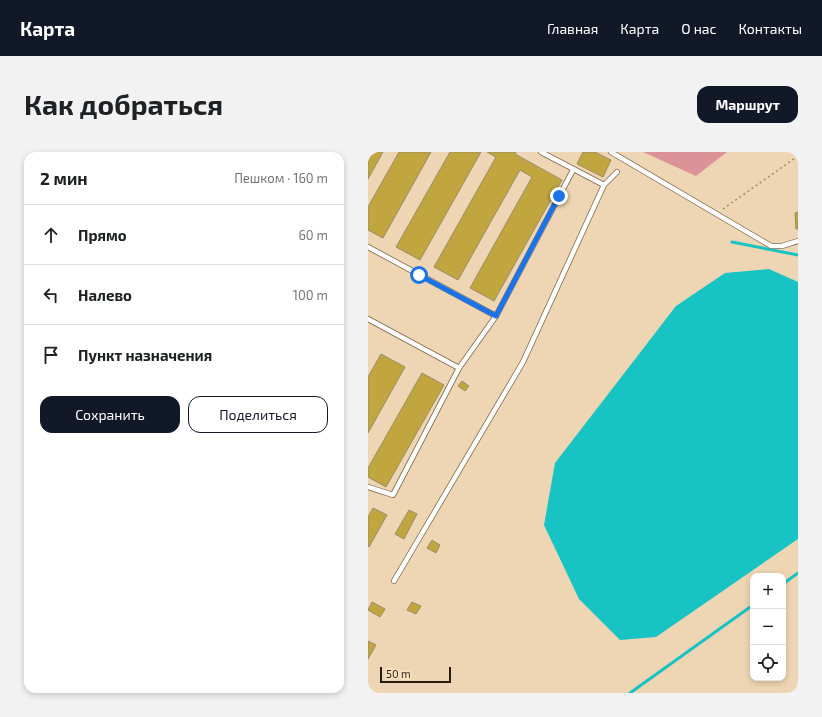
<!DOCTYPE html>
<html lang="ru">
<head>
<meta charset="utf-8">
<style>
  :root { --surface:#fff; --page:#f2f2f2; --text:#202124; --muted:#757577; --line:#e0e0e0; --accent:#111827 }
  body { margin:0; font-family:"Exo 2",sans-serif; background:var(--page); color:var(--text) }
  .controls { position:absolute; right:12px; bottom:12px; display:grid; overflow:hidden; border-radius:8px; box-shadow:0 2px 6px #0003 }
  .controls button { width:36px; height:36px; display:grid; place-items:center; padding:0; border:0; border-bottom:1px solid var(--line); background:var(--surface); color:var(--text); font:20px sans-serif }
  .scale { position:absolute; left:12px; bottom:10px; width:71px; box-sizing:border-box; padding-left:4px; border:2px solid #261d10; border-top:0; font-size:11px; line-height:14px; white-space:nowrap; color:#261d10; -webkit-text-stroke:3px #fce2c0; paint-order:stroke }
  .stop { position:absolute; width:12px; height:12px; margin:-9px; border:3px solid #1a73e8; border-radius:50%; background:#fff }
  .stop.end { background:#1a73e8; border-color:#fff; box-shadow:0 1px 4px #0008 }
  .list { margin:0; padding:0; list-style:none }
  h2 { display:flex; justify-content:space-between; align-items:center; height:52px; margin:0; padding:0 16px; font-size:17px }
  h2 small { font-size:13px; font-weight:400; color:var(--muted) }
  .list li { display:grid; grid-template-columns:26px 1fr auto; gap:12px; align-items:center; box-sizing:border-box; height:60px; padding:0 16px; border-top:1px solid var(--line) }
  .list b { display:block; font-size:15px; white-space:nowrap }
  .list em { font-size:13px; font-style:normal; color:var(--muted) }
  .actions { display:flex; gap:8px; padding:12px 16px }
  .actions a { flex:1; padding:9px 0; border:1px solid var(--accent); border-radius:12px; text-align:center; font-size:14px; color:var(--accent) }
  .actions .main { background:var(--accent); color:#fff }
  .icon { flex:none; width:22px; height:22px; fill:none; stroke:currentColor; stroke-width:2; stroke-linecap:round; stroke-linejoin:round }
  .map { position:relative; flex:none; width:430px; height:541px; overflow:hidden; border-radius:12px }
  header { display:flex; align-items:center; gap:24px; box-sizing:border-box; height:56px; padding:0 20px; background:var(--accent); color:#fff }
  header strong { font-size:19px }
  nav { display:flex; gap:22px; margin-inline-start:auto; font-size:14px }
  .intro { display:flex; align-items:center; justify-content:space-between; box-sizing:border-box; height:96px; padding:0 24px }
  h1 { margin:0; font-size:28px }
  .button { padding:10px 18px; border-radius:12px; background:var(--accent); color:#fff; font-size:14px; font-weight:700 }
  main { display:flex; gap:24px; padding:0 24px }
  aside { flex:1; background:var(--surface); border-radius:12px; box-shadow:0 2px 6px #0003 }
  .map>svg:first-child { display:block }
</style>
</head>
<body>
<header>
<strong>Карта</strong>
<nav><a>Главная</a><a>Карта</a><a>О нас</a><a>Контакты</a></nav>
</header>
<div class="intro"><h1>Как добраться</h1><a class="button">Маршрут</a></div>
<main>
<aside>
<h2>2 мин<small>Пешком · 160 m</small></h2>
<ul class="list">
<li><svg class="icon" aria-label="ahead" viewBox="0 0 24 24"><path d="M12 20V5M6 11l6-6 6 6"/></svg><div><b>Прямо</b></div><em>60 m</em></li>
<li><svg class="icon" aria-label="left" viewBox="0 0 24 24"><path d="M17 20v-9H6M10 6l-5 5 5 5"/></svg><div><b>Налево</b></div><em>100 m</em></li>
<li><svg class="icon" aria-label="arrive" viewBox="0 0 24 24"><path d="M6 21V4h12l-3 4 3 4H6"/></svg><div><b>Пункт назначения</b></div></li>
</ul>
<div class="actions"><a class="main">Сохранить</a><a>Поделиться</a></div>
</aside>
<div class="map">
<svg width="430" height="541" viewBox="0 0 430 541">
  <rect width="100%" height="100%" fill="#eed5b3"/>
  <polygon fill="#db9398" points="275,0 359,0 328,24"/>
  <polygon fill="#18c3c3" points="401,117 430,130 430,387 288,485 252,488 211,447 176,373 187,311 308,154 357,121"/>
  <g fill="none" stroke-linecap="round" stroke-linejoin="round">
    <g stroke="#18c3c3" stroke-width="3">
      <polyline points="364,90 430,103"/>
      <polyline points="415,432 430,421"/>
      <polyline points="262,541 385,453"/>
    </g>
  </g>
  <g fill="#c1a640" stroke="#978d68">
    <polygon points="0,0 15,0 0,27"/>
    <polygon points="31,0 63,0 15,86 0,78 0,55"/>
    <polygon points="82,0 113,0 52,108 28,95"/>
    <polygon points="119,0 148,0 147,2 194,28 126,149 102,136 164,25 152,18 90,128 66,115 128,5"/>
    <polygon points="215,0 227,0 243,8 235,25 209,12"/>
    <polygon points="430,60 430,77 428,77 427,61"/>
    <polygon points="13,202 37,215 0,281 0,225"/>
    <polygon points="54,221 76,233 18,335 0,325 0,316"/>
    <polygon points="94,229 101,234 97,239 90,234"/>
    <polygon points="5,356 19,363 1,395 0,394 0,365"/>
    <polygon points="41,358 49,362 36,387 27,382"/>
    <polygon points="64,388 72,393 68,401 59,396"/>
    <polygon points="4,450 17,457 12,465 0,458"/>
    <polygon points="44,450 53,454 48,462 39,458"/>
    <polygon points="0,489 8,493 0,507"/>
  </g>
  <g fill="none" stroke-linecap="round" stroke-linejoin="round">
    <defs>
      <g id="lane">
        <polyline points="173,0 236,33 249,20"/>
        <polyline points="243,0 403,94 414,94 430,89"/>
        <polyline points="0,95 128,164 205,18"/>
        <polyline points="0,167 91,216 128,164"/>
        <polyline points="0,335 25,343 91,216"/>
        <polyline points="26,429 155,210 236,33"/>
      </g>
    </defs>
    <use href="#lane" stroke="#7c6547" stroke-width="6"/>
    <polyline stroke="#9e8b72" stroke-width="1.5" stroke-dasharray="2 3" stroke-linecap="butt" points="355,57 430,4"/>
    <use href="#lane" stroke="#fff" stroke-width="4.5"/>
  </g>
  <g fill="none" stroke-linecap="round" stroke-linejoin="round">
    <polyline stroke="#1a73e8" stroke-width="5" points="51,123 128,164 191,44"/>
  </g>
</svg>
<div class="controls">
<button>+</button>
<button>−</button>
<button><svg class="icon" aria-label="locate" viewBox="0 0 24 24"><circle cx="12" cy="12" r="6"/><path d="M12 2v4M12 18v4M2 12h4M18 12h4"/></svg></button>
</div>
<div class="scale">50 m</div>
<div class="stop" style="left:51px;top:123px"></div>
<div class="stop end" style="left:191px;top:44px"></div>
</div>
</main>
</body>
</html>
